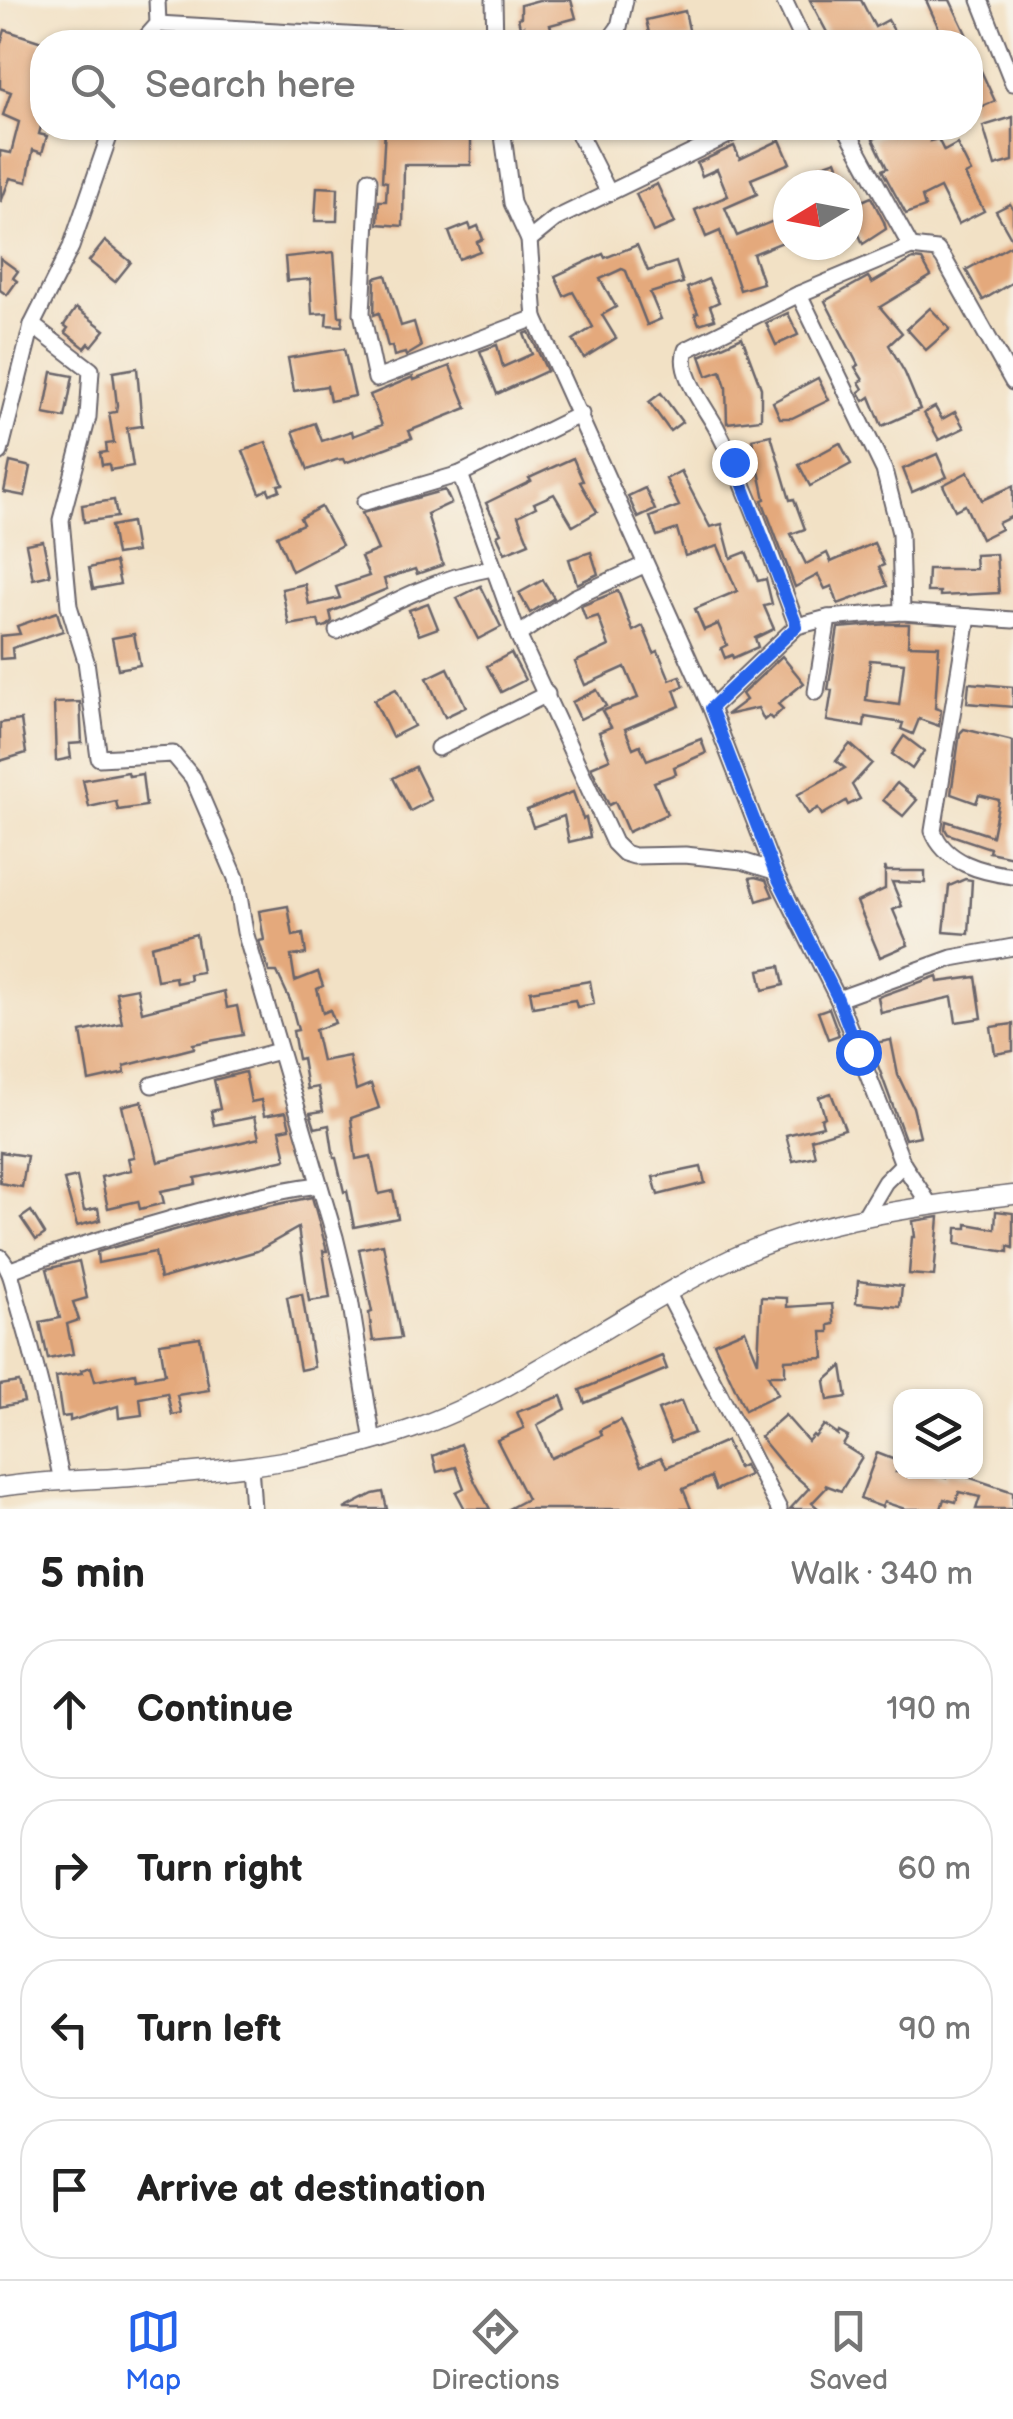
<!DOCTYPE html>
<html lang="en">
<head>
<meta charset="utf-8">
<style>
  :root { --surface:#fff; --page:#f2f2f2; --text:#222; --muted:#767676; --line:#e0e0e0; --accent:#2563eb }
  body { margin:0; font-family:"Balsamiq Sans",sans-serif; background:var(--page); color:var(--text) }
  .controls { position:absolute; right:30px; bottom:30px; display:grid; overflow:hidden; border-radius:20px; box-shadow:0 2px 8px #0004 }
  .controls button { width:90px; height:90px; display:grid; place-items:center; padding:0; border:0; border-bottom:2px solid var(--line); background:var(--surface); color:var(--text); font:50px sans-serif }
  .compass { position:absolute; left:773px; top:170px; width:90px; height:90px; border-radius:50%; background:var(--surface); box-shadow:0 2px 8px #0004; rotate:260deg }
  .stop { position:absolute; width:30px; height:30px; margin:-22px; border:8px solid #2563eb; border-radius:50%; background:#fff }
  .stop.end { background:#2563eb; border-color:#fff; box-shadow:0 2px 10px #0008 }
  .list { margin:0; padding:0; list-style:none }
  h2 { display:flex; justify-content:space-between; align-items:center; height:130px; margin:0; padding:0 40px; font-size:42px }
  h2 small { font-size:32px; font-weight:400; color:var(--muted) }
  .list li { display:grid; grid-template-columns:65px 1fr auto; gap:30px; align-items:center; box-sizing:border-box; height:140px; margin:0 20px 20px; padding:0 20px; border:2px solid var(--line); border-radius:40px }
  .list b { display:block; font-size:38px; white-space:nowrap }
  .list em { font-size:32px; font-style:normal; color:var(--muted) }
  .icon { flex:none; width:55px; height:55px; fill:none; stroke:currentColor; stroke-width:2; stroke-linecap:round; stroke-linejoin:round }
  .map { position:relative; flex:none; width:1013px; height:1509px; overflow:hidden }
  .search { position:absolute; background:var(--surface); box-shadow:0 2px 8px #0004; left:30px; right:30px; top:30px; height:110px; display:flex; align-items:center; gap:25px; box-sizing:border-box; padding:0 35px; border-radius:40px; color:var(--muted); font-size:38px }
  .sheet { height:770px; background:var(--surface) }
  nav { display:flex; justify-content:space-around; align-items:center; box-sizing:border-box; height:140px; border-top:2px solid var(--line); background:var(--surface); font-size:28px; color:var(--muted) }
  nav a { display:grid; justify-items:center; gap:5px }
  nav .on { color:var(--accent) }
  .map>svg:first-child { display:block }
</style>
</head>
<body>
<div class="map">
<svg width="1013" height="1509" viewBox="0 0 1013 1509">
  <rect width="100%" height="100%" fill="#f7f3e8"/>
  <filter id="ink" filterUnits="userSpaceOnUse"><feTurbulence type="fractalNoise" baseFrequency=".01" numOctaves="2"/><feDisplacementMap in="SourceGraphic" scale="20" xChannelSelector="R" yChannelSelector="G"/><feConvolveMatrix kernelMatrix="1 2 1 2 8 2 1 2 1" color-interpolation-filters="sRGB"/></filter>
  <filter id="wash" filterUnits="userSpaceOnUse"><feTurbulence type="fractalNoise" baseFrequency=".0048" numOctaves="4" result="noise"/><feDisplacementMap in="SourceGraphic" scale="40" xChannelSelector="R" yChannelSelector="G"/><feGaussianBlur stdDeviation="2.25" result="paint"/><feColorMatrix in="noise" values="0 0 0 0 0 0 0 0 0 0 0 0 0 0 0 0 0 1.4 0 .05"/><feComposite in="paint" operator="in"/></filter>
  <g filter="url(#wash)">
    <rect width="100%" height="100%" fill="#f2e1c5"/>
    <g id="blocks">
      <g fill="#e4a97c" fill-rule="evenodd">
        <polygon points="539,0 571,0 576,18 550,25 556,42 529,42 524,26 520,27 518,18 521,17 521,5"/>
        <polygon points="810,0 861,0 875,27 888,20 900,42 832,42"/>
        <polygon points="926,0 950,0 970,42 945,42"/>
        <polygon points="685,11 691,39 651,42 646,20"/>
        <polygon points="5,30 42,42 42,123 39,134 47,136 42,153 33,150 27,182 10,178 1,202 0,151 11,153 19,122 3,115 11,92 0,88 0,46"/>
        <polygon points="970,47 995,101 970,112"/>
        <polygon points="1013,117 1013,161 995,166 983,126"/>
        <polygon points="385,128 471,128 471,165 404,165 403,226 378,224 379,201 386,201 387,182 382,181"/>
        <polygon points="896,128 925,128 930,141 938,139 944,151 957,144 971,172 965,175 984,211 958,224 940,188 922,197 925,207 906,214 882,170 887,168 873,139"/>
        <polygon points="780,140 790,163 751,179 757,194 725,208 737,236 788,215 788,240 753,254 763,283 740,290 720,231 706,237 695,210 728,196 717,169 702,176 697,163 734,146 740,159"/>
        <polygon points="836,160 845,185 811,185 806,171"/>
        <polygon points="848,171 862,201 871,197 884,222 886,229 863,244 848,209"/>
        <polygon points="657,184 675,223 653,232 636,194"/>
        <polygon points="317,187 338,188 337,221 315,221"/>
        <polygon points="1010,204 1013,209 1013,241 996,211"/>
        <polygon points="469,224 471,229 478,226 483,239 477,242 480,251 459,259 449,232"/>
        <polygon points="105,241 131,262 115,282 89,261"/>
        <polygon points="1013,244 1013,282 983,300 966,270"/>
        <polygon points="637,245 648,271 676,262 683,283 650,293 661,319 647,325 626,271 622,269 600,279 616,307 602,315 616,338 584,358 573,340 593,327 573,292 564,296 555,276 603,254 605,258"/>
        <polygon points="334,252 339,316 343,316 342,326 326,325 327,313 312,314 310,279 287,281 285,257"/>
        <polygon points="0,258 18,271 13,278 17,281 7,295 0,290"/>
        <polygon points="913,259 922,260 931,276 880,307 902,333 889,345 905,373 920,409 882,426 870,397 864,401 859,392 863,389 859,382 863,380 855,367 858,365 825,301 868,277 872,283"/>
        <polygon points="386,275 401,326 414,322 421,347 406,356 405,353 394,356 392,346 388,347 379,313 374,315 375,278"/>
        <polygon points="708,279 719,302 710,306 715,319 699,324 695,314 698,313 687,288"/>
        <polygon points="76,308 105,330 92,346 89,343 85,348 65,332 68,328 64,325"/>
        <polygon points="930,308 950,329 926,350 907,329"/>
        <polygon points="788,313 798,335 776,345 766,323"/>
        <polygon points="529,332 547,371 497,394 480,351 497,345 503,367 532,354 524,334"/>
        <polygon points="742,337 761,388 761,419 727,423 726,387 721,371 707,376 700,356"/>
        <polygon points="344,349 355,396 330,401 327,386 294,391 288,358"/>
        <polygon points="450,366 467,408 409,431 412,438 388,447 345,463 343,459 336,460 308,470 293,431 315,423 322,441 352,431 353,436 382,425 370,395 413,377 414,380"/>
        <polygon points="137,368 142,426 127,428 133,466 110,470 109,464 102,465 100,453 107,452 106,444 114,443 109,413 116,412 117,405 113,372"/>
        <polygon points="52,372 73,376 65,418 44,414"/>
        <polygon points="818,378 829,400 792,418 780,418 773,402"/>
        <polygon points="661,393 682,422 670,431 649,402"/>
        <polygon points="935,407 942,419 955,412 964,428 939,440 924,413"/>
        <polygon points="771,435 790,500 794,499 805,529 791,534 806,564 827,553 831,562 874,543 884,565 879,567 887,586 838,604 832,586 825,589 818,575 795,587 762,500 765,499 752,439"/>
        <polygon points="266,442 283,484 278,485 280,490 270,494 268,489 260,493 243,451"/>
        <polygon points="840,443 851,464 810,486 799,465"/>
        <polygon points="937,454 947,477 912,492 903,469"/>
        <polygon points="573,458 583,481 580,482 597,512 573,526 554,494 534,503 536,507 518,516 529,543 505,553 497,535 501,533 486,503 531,481 529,478"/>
        <polygon points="10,462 31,467 25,496 4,492"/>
        <polygon points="681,471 710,527 722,524 731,558 746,552 758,581 766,579 772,604 764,606 774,629 755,638 758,647 733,658 732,655 725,658 721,648 727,645 718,624 704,630 695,609 737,591 718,546 685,556 677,529 657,536 650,517 679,506 666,479"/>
        <polygon points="968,472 982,500 1013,486 1013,516 998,523 1001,529 981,539 965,505 955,510 943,485"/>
        <polygon points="645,488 655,510 638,518 628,496"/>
        <polygon points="445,490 451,503 427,514 443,565 417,574 415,569 384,579 387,589 330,612 332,621 327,626 320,628 318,620 289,625 282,589 305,584 309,605 340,598 336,587 369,576 361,557 378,550 362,513"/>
        <polygon points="114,500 117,517 84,522 82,505"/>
        <polygon points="321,507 342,545 292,571 277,536 303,524 300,518"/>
        <polygon points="131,522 136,552 116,555 111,526"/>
        <polygon points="43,541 50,575 33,579 26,544"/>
        <polygon points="591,552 598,574 577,584 569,559"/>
        <polygon points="996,554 999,593 940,596 940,592 927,592 928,569 976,569 975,555"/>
        <polygon points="115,562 120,584 93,589 89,568"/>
        <polygon points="543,580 554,598 530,613 519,593"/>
        <polygon points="481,586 501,627 478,639 457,598"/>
        <polygon points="618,591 633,631 643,626 654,653 658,651 670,680 680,676 684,686 674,690 680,706 625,729 633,748 640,745 647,760 701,739 706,753 674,767 676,774 654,782 667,814 628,832 615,802 609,805 591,767 610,759 599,732 611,727 602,711 638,698 625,667 585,685 575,662 609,646 598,616 586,620 581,606"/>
        <polygon points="428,603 438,628 419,635 409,610"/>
        <polygon points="57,612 63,631 12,648 13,658 0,659 0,636 20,634 17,626"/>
        <path d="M888,624h21l-1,21 31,1 -4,62 6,2 -2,16 -20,-7 -6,15 -12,-5 2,-6 -38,-6 -1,10 -37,-6 5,-31h-4l10,-62zM870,660l34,3 -5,42 -33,-5z"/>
        <polygon points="134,634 140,665 118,669 112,638"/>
        <polygon points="511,653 525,680 501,692 487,666"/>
        <polygon points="782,656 804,683 778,704 783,709 772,719 769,716 764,720 758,708 726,715 746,700 742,694"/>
        <polygon points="448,668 466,707 445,717 427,678"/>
        <polygon points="969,683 1013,687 1013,707 967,703"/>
        <polygon points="396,689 414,726 392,737 374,700"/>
        <polygon points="597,690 606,706 580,719 572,702"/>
        <polygon points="80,702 82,743 69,744 71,758 56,761 54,703"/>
        <polygon points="21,720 26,753 0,761 0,723"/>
        <polygon points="964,729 1013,741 1013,857 989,852 990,848 948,834 945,829 946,821 992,836 999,800 979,795 976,803 951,794 960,733"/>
        <polygon points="904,736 924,751 912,769 892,754"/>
        <polygon points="850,744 872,763 852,785 860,799 848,805 846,801 822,815 818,808 808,814 797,795 845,768 836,761"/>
        <polygon points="415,767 431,800 410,811 393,778"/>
        <polygon points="128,772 129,776 142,774 146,806 118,810 116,801 89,807 83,780"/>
        <polygon points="897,783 917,800 903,816 883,800"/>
        <polygon points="573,792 583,819 586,818 590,837 569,842 564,816 533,827 527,810"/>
        <polygon points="885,867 887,871 925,871 925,883 892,882 902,906 893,910 908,945 880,957 857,902 885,889"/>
        <polygon points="755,877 766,880 773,896 757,901 750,878"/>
        <polygon points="965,879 972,880 969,934 944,932 949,886"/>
        <polygon points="288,906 293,936 303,934 306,954 291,956 295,981 318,972 323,986 317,989 323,1013 330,1010 335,1023 315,1030 322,1061 349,1056 356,1090 371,1084 379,1108 351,1118 356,1159 371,1156 379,1194 393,1191 398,1218 354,1227 347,1191 344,1192 336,1158 334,1158 329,1125 315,1128 310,1113 323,1111 318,1087 307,1089 302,1058 298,1059 293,1031 298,1030 290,1000 277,972 269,972 259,941 264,940 259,911"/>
        <polygon points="196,934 202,972 189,974 190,980 176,983 175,977 157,980 151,946"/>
        <polygon points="780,966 784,985 763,990 759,970"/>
        <polygon points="937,976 938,982 976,977 982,1018 956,1022 952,997 881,1013 878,997"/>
        <polygon points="590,981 594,1004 577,1007 575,1000 533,1007 530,991"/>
        <polygon points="137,988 142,1012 224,991 227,1008 237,1006 243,1035 193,1044 194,1048 124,1066 125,1073 89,1081 81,1032 122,1023 116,992"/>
        <polygon points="829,1008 839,1035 828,1039 818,1012"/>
        <polygon points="1013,1024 1013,1051 995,1054 991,1027"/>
        <polygon points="891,1040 898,1075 913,1107 920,1136 905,1139 870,1044"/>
        <polygon points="245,1072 251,1102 261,1100 264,1116 286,1112 290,1128 280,1130 286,1159 195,1178 196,1184 161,1191 164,1203 140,1209 138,1201 108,1208 101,1177 131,1170 128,1158 134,1157 122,1106 142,1101 158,1162 259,1138 254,1117 214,1125 211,1111 220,1109 214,1080"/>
        <polygon points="831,1093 845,1129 811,1139 815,1156 793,1161 786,1135 823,1126 821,1119 825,1117 819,1097"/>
        <polygon points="0,1152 27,1156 22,1187 0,1183"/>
        <polygon points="701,1167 705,1183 658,1195 653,1177"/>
        <polygon points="77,1177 84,1211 98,1208 100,1220 77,1226 64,1180"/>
        <polygon points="312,1197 327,1251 323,1251 330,1298 309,1301 298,1228 257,1251 160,1279 155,1252 98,1263 97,1252 231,1214"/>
        <polygon points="31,1211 45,1234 36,1240 21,1218"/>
        <polygon points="996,1211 1013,1213 1013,1248 1008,1246 1008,1252 956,1244 957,1228 967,1228 967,1224 995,1229"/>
        <polygon points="939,1217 934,1276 909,1274 912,1237 915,1237 913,1221"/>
        <polygon points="383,1244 401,1338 373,1341 369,1313 372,1312 359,1249"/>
        <polygon points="79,1261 87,1298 73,1302 79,1320 67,1324 73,1354 48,1359 40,1322 60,1318 47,1269"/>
        <polygon points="858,1281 902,1286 900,1307 856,1303"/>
        <polygon points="302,1294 314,1367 300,1370 287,1297"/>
        <polygon points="761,1297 787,1298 787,1307 832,1304 834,1324 829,1325 829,1332 822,1332 824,1358 785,1360 785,1375 768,1375 778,1394 745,1410 714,1343 745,1330 758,1362"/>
        <polygon points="200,1337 209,1390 177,1395 181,1413 172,1415 167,1393 140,1398 142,1415 119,1418 118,1406 70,1421 70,1416 62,1417 56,1377 82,1373 81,1370 91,1367 95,1381 135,1373 136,1379 165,1374 160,1343"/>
        <polygon points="662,1356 667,1369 585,1403 580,1390"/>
        <polygon points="842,1366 847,1397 828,1400 825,1381"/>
        <polygon points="19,1382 24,1402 0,1407 0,1385"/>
        <polygon points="561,1396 566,1409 537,1425 551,1458 602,1435 600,1430 620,1420 641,1466 661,1457 667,1467 726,1441 738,1468 744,1465 749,1475 716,1490 711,1477 683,1489 691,1509 508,1509 527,1499 497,1440 524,1428 517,1412"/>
        <polygon points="681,1401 694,1433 671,1442 658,1410"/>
        <polygon points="785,1415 808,1441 813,1435 815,1437 824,1425 838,1435 839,1432 848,1437 843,1445 862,1457 841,1491 825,1485 827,1487 812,1503 819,1509 790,1509 809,1488 785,1467 760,1437"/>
        <polygon points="460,1444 475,1482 490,1509 465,1509 456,1492 464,1488 456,1467 437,1472 433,1456"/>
        <polygon points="877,1453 900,1462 896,1472 926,1472 946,1478 947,1472 953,1472 1013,1492 1013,1509 976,1509 980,1497 959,1492 956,1502 944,1499 941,1509 905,1509 884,1502 882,1507 860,1499"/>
        <polygon points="383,1492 387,1509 344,1509 373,1494"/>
      </g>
    </g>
  </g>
  <g filter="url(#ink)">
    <use href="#blocks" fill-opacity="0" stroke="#6b656b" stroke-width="2.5"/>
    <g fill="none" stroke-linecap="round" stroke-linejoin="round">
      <defs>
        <g id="minor">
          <polyline points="494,0 495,42"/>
          <polyline points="784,0 804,42"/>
          <polyline points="980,0 1013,83"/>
          <polyline points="158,24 467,42"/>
          <polyline points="142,42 158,24 157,0"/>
          <polyline points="608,42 619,27 625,0"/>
          <polyline points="502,128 512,203 529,240 535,318 711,708 774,871 838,999 903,1164 930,1205"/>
          <polyline points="576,128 609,193"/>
          <polyline points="846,128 911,247"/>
          <polyline points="369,180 362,313 376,379 535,318"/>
          <polyline points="529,240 555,219 743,128"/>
          <polyline points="799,294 884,470 900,533 902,612"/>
          <polyline points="32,325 91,370 88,417 61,520 69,606 86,661 99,758 173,754 193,778 236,878 245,932 335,1237 350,1299 373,1442"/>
          <polyline points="0,452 32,325 71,247 112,128"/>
          <polyline points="460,474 518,635 614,843 624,853 634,856 685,855 742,861 774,871"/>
          <polyline points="365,502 460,474 581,414"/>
          <path d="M968,617l-35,214c12,32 49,41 80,45"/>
          <path d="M797,626c-25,-67 -48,-136 -81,-199 -11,-20 -39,-55 -30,-77l113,-56 112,-47 26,3 7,9 69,123"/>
          <path d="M337,631c50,-26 99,-53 155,-63"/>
          <polyline points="518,635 575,597 644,565"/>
          <polyline points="816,692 828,618"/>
          <polyline points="711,708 797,626 828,618 902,612 1013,620"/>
          <polyline points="438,748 547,694"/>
          <polyline points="838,999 952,958 1013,947"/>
          <polyline points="152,1085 279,1051"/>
          <polyline points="863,1219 885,1182 903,1164"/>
          <path d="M0,1257c13,15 13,30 19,49 17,58 31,116 43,175"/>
          <path d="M11,1270c54,-21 108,-36 164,-52 47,-13 95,-27 144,-33"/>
          <polyline points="667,1292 779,1509"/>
          <polyline points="250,1465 253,1509"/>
        </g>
        <path id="major" d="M0,1487c48,-7 96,-7 144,-11 89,-6 183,-17 268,-47 111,-39 213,-120 321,-171 80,-38 192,-53 280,-63"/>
      </defs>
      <use href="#minor" stroke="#6b656b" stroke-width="19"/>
      <use href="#major" stroke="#6b656b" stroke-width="21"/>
      <use href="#minor" stroke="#fff" stroke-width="15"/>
      <use href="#major" stroke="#fff" stroke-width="18"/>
    </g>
  </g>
  <g fill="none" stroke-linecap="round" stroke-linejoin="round" filter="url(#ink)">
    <polyline stroke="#2563eb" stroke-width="12" points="734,462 797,626 711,708 774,871 838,999 858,1052"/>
  </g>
</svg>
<div class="controls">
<button><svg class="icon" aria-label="layers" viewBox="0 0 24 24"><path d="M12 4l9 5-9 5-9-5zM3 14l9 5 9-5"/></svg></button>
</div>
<svg class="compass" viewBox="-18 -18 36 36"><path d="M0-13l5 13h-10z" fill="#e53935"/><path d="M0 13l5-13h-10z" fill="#767676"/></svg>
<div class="stop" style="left:858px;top:1052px"></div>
<div class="stop end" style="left:734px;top:462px"></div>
<div class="search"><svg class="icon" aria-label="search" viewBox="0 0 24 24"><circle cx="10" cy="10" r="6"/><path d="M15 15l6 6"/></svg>Search here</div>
</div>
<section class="sheet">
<h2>5 min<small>Walk · 340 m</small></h2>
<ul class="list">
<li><svg class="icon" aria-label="ahead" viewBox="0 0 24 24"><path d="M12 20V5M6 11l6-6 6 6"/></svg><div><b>Continue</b></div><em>190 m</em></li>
<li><svg class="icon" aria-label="right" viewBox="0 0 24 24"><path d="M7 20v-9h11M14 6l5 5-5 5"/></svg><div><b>Turn right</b></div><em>60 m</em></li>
<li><svg class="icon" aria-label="left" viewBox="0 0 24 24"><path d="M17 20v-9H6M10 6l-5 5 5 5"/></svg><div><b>Turn left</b></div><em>90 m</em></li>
<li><svg class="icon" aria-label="arrive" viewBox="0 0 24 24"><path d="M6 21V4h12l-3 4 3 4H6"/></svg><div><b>Arrive at destination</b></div></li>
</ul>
</section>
<nav>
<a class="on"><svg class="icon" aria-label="map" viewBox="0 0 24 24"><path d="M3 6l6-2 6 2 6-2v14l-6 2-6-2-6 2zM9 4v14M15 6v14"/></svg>Map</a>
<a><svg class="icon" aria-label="directions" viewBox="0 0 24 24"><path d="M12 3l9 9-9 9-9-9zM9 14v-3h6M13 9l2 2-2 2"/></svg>Directions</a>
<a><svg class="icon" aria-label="saved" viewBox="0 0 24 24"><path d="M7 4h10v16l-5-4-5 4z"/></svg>Saved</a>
</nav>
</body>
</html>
